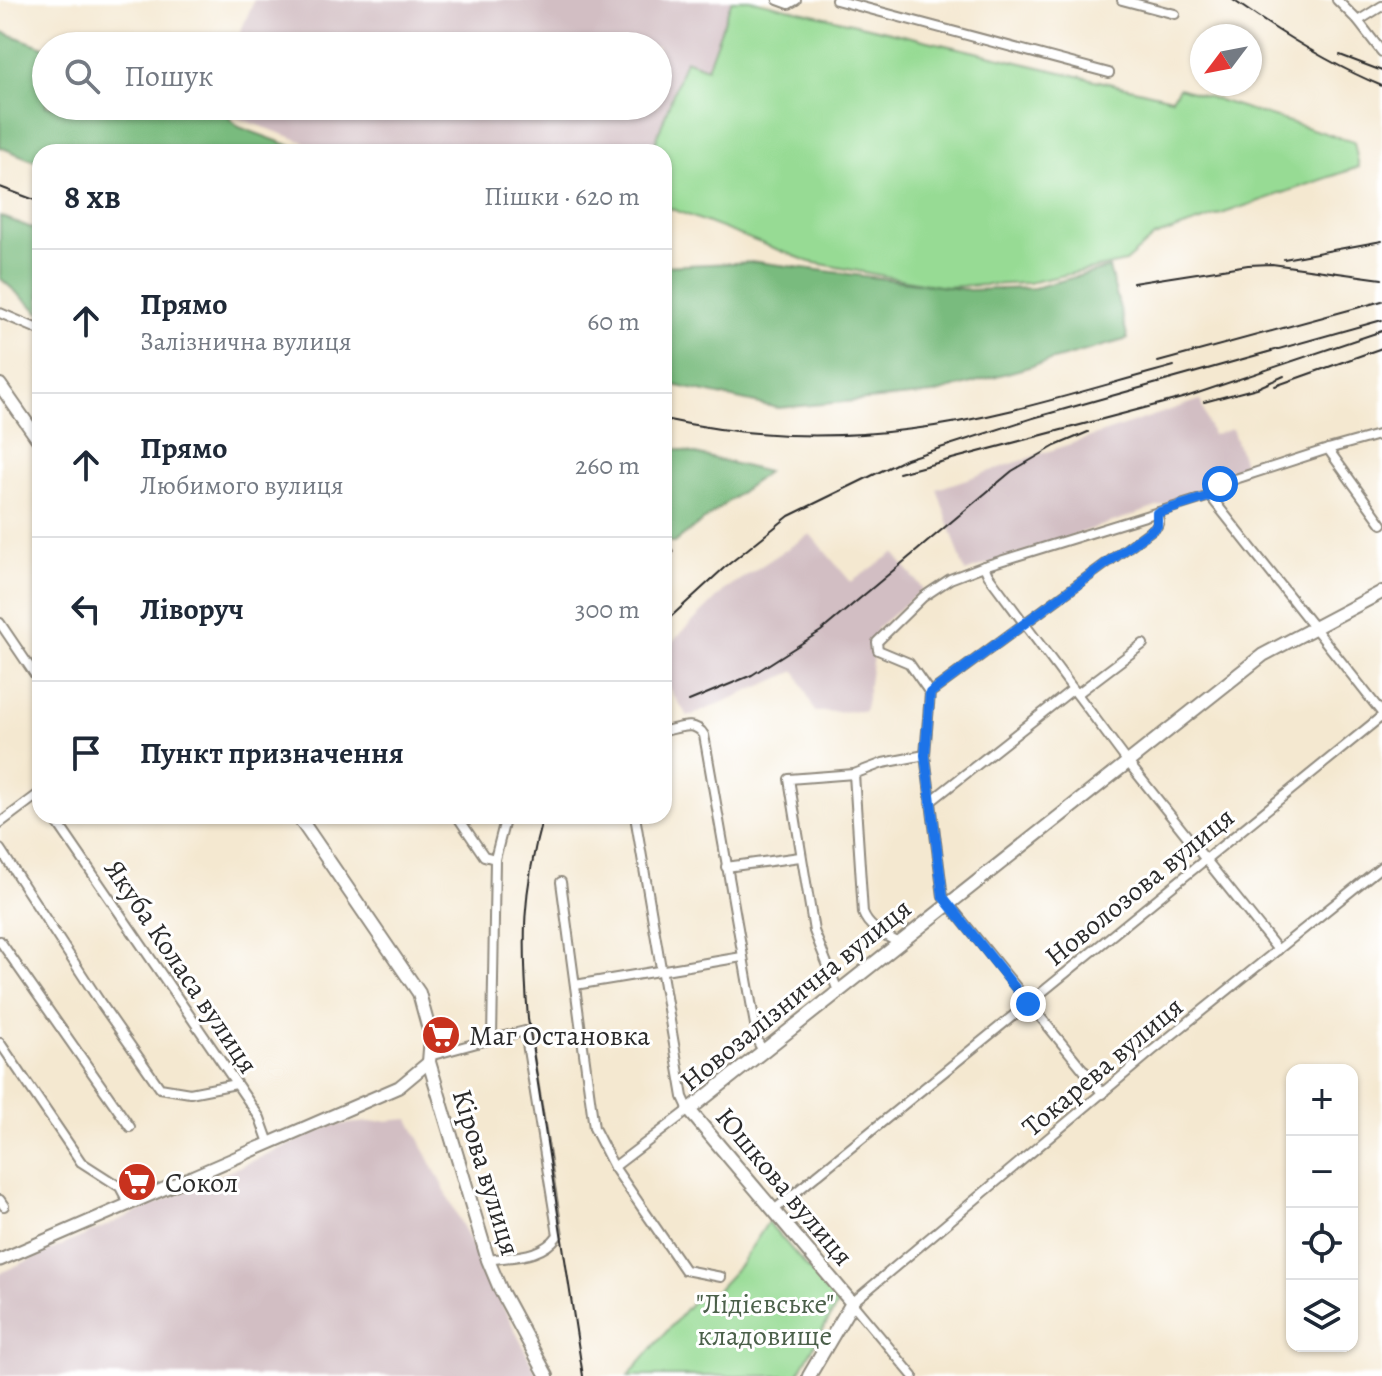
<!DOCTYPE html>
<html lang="uk">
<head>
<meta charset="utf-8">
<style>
  :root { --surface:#fff; --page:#f2f2f3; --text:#1f2937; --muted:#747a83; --line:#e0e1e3 }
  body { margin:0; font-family:Alegreya,serif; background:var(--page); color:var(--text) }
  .controls { position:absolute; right:24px; bottom:24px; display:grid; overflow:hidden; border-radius:16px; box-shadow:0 2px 6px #0004 }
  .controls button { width:72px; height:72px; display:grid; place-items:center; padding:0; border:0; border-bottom:2px solid var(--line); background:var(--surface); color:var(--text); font:40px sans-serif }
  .compass { position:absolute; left:1190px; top:24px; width:72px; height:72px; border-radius:50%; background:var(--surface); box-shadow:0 2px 6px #0004; rotate:238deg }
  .stop { position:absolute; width:24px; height:24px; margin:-18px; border:6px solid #1a73e8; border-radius:50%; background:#fff }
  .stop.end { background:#1a73e8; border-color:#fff; box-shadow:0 2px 8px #0008 }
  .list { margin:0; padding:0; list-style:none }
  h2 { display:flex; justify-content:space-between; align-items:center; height:104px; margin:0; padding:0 32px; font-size:34px }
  h2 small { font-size:26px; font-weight:400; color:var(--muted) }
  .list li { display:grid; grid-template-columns:52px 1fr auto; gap:24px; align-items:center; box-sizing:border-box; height:144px; padding:0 32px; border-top:2px solid var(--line) }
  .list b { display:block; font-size:30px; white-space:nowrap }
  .list p { margin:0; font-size:26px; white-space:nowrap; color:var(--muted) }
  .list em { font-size:26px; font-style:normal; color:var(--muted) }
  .icon { flex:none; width:44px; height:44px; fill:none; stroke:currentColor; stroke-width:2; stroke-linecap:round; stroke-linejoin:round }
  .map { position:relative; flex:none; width:1382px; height:1376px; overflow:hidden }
  .search { position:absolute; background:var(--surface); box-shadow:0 2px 6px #0004; left:32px; top:32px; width:640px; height:88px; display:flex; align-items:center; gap:20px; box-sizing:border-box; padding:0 28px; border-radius:44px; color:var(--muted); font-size:30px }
  .panel { position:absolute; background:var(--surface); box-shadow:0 2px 6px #0004; left:32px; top:144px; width:640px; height:680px; border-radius:24px }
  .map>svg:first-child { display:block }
</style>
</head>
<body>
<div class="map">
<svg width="1382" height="1376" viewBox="0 0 1382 1376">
  <rect width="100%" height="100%" fill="#fff"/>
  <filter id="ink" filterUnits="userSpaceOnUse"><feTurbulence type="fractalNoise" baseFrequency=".0125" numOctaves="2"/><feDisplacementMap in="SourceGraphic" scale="16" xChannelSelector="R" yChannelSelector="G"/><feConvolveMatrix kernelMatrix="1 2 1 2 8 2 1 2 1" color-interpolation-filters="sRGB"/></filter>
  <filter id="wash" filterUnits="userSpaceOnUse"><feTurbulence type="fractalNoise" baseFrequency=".006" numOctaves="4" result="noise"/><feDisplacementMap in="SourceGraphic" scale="32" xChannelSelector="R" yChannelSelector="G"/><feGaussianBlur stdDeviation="1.8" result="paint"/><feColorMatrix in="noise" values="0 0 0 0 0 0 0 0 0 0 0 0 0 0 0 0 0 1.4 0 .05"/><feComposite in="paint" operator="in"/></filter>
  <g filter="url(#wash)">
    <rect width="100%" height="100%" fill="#f4e8d0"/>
    <g fill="#d2bec3">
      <polygon points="254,0 732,0 707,68 685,61 652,152 332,152 227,114 230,106 658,106 658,46 207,46 211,36 235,45"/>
      <polygon points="1200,400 1212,435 1232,429 1247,472 1212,483 1213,488 965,572 937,489"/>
      <polygon points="810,534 851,582 894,553 923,589 877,628 865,711 815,712 796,671 688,717 664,681 664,650 726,589"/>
      <polygon points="409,1119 538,1376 0,1376 0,1273 333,1125"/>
    </g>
    <g fill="#97db94" stroke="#618360" stroke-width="2">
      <polygon points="732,0 753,0 1172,98 1179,88 1354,142 1359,167 1154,237 1125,262 1028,283 943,287 810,262 664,206 664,152 652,152 685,60 707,68"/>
      <polygon points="768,1222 838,1303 797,1376 628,1376 692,1302 713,1294 740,1265"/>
    </g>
    <g fill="#79bb7e" stroke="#527354" stroke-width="2">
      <polygon points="0,31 46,48 46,106 205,106 224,113 239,127 307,152 40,152 40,163 0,147"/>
      <polygon points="0,216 40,231 40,313 0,278"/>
      <polygon points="757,262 969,290 1034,288 1109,268 1128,339 933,394 778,408 664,383 664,266"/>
      <polygon points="664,446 767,472 674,543 664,540"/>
    </g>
  </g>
  <g filter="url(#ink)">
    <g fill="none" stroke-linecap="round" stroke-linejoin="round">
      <defs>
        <g id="minor">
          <polyline points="778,0 789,4 796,0"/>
          <polyline points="836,0 1109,73"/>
          <polyline points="1122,0 1175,14"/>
          <polyline points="1337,0 1358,21 1382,52"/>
          <polyline points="1358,21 1382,6"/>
          <polyline points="0,313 40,330"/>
          <polyline points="1328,449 1382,524"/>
          <polyline points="1210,496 1382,713"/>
          <polyline points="664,550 668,552 664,556"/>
          <polyline points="984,566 988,575 1127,761 1278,950"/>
          <polyline points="0,623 40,682"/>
          <polyline points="930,693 1157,526 1159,521 1157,513"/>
          <polyline points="1077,694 1143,644"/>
          <path d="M664,731c15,-3 31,-11 40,4l54,307 5,9"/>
          <path d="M854,774l9,139c6,16 22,22 36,30"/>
          <polyline points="930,802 1073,689"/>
          <polyline points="53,816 260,1118 269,1143"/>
          <polyline points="0,823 40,793"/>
          <polyline points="0,849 100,1002 160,1088 190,1093 236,1084"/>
          <polyline points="495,859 506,816"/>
          <polyline points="726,867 800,857"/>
          <polyline points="561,882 594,1128 614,1167 685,1270 721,1277"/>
          <polyline points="0,941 130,1127"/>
          <polyline points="575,985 742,957"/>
          <polyline points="838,991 814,931 789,779 854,774 883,763 925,755"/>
          <polyline points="0,1043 81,1162 120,1187 129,1204"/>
          <polyline points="429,1056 492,1039 495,859 484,856 457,816"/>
          <polyline points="1103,1094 943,897 925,755 930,693 909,663 878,650 877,642 923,597 950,579 984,566 1210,496 1220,484 1328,449 1382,434"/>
          <polyline points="614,1167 689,1110 683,1097 635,816"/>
          <polyline points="0,1200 4,1206"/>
          <polyline points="774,1210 1382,716"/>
          <path d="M488,1260c26,-4 54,-2 70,-25l-33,-204 -33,8"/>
          <polyline points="913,1376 852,1303 1152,1051 1382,866"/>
        </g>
        <polyline id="tertiary" points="0,1260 399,1087 429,1062"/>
        <g id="secondary">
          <polyline points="0,385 40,442"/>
          <polyline points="298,816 419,993 431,1037 429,1062 488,1260 501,1291 547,1376"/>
          <polyline points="809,1376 852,1303 689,1110 1263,655 1382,592"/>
        </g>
      </defs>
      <use href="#minor" stroke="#908a7e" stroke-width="12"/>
      <use href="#tertiary" stroke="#908a7e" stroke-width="15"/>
      <use href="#secondary" stroke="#908a7e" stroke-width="16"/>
      <use href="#minor" stroke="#fff" stroke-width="8"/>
      <use href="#tertiary" stroke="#fff" stroke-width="11"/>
      <use href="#secondary" stroke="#fff" stroke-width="12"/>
      <g stroke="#2b2b2b" stroke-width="2">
        <path d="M1233,0c47,33 96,64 149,86"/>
        <polyline points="1340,55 1382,71"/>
        <polyline points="0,187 40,202"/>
        <polyline points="1284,259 1382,241"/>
        <polyline points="1133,283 1248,265 1272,264 1382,279"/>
        <polyline points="1158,362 1382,301"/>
        <polyline points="1275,386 1382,348"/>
        <polyline points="1204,402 1257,388 1284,376"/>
        <path d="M664,419c81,18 166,21 249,10 88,-11 175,-40 261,-63"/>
        <polyline points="899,473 1186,397 1382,331"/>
        <polyline points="664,623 724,568 789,516 906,459 1033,418 1382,320"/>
        <polyline points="689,701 752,675 821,631 1012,471 1055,446 1088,432"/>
        <path d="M543,816c-21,76 -21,125 -15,203l55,357"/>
      </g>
    </g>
  </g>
  <g fill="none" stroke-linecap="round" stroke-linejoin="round" filter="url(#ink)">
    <polyline stroke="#1a73e8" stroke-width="10" points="1028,1004 943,897 925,755 930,693 1157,526 1157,513 1210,496 1220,484"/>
  </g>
  <defs>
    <symbol id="supermarket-disc" viewBox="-11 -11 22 22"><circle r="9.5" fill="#c8321e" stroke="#fff"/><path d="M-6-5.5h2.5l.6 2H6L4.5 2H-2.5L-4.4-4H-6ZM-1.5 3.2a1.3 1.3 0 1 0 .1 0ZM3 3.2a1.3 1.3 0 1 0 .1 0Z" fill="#fff"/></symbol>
  </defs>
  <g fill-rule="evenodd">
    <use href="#supermarket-disc" x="419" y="1013" width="44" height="44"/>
    <use href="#supermarket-disc" x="115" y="1160" width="44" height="44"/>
  </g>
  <g text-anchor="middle" stroke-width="6" stroke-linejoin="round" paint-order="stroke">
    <g font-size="28" fill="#2b2b2b" stroke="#fff">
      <text transform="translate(1139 886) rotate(-39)" y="10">Новолозова вулиця</text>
      <text transform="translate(182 966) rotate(56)" y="10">Якуба Коласа вулиця</text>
      <text transform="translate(795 994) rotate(-39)" y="10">Новозалізнична вулиця</text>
      <text transform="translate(1102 1066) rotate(-40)" y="10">Токарева вулиця</text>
      <text transform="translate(487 1172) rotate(73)" y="10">Кірова вулиця</text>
      <text transform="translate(785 1186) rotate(50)" y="10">Юшкова вулиця</text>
    </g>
    <g font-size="28" fill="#2b2b2b" stroke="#fff" text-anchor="start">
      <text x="469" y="1045">Маг Остановка</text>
      <text x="165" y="1192">Сокол</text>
    </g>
    <g font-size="28" fill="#4b604a" stroke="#fff">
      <text x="765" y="1313">"Лідієвське"<tspan x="765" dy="32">кладовище</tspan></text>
    </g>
  </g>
</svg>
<div class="controls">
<button>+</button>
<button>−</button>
<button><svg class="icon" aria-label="locate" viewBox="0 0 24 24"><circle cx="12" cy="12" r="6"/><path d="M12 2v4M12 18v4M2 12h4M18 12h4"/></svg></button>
<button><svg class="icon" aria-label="layers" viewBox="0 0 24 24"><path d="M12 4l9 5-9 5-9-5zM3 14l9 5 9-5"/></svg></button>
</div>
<svg class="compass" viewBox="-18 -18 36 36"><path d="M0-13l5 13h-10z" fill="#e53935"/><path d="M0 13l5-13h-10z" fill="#747a83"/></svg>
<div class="stop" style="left:1220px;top:484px"></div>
<div class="stop end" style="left:1028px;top:1004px"></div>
<div class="search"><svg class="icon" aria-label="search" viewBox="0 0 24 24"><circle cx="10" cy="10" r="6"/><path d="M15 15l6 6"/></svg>Пошук</div>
<section class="panel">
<h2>8 хв<small>Пішки · 620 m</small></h2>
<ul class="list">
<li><svg class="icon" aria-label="ahead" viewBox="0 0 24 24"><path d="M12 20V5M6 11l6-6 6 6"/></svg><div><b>Прямо</b><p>Залізнична вулиця</p></div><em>60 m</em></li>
<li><svg class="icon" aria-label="ahead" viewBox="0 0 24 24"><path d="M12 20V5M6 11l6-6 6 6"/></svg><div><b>Прямо</b><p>Любимого вулиця</p></div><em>260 m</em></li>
<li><svg class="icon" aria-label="left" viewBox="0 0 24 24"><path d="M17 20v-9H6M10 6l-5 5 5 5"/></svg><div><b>Ліворуч</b></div><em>300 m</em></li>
<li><svg class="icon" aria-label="arrive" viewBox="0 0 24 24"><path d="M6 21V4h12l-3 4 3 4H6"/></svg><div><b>Пункт призначення</b></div></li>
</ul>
</section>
</div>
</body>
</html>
